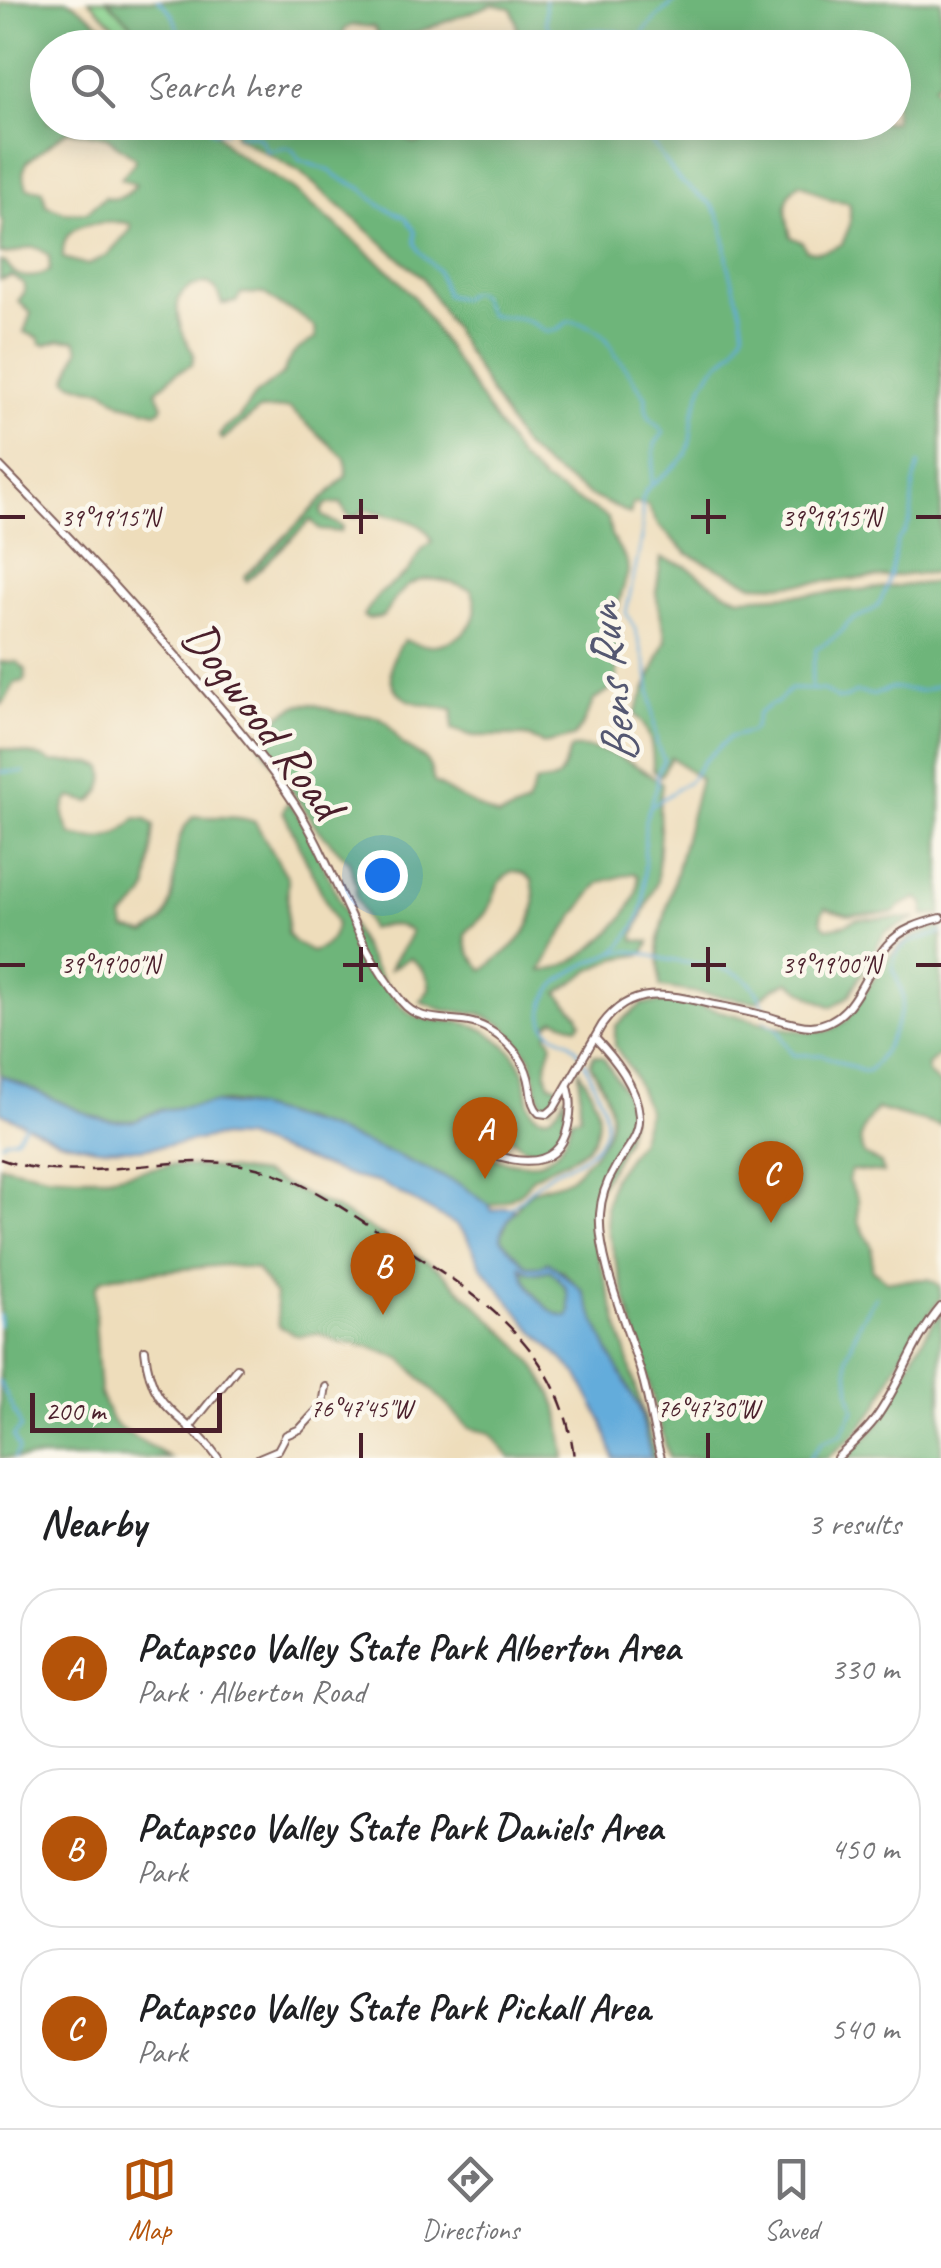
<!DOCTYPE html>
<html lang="en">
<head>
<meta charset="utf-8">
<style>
  :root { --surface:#fff; --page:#f2f2f2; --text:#202124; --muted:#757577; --line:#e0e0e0; --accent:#b45309 }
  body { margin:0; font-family:Caveat,sans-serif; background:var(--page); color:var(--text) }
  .scale { position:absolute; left:30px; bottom:25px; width:192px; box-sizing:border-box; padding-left:10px; border:5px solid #4a1f2b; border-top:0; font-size:28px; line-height:35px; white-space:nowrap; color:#4a1f2b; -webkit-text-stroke:8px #fbf7ec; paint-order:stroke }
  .you { position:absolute; left:382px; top:875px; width:35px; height:35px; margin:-25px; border:8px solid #fff; border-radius:50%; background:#1a73e8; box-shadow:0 0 0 15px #1a73e833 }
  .badge { display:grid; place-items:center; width:65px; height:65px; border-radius:50%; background:var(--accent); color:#fff; font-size:32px; font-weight:700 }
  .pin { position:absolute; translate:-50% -82px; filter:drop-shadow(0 2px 5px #0008) }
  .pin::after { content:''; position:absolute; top:52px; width:35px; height:30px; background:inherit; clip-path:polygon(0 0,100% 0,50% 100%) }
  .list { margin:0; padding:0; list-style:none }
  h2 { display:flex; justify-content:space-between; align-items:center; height:130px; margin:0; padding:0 40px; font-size:42px }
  h2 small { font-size:32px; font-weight:400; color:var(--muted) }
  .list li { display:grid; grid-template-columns:65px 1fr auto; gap:30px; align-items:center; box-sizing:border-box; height:160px; margin:0 20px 20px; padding:0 20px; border:2px solid var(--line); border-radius:40px }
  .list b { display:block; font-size:38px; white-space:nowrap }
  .list p { margin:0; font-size:32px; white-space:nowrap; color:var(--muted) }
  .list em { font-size:32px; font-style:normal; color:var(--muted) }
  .icon { flex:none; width:55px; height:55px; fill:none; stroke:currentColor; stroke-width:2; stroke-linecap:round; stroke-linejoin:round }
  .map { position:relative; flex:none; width:941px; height:1458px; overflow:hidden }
  .search { position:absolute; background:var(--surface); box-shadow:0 5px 25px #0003; left:30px; right:30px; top:30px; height:110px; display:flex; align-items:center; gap:25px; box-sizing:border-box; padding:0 35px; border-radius:55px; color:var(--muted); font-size:38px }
  .sheet { height:670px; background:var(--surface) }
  nav { display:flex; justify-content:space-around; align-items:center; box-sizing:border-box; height:140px; border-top:2px solid var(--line); background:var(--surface); font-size:28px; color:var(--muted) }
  nav a { display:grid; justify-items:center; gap:5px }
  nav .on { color:var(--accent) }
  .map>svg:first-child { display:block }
</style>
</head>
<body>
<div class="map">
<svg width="941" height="1458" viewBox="0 0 941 1458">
  <rect width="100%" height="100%" fill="#fbf7ec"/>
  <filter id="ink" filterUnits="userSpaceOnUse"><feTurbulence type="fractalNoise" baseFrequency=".01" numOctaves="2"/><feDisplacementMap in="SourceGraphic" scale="20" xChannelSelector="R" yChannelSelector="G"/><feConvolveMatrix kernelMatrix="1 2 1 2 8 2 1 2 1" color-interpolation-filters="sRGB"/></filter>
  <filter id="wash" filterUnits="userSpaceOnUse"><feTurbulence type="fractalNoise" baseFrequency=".0048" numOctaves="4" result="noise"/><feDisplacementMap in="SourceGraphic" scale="40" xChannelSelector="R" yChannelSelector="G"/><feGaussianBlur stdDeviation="2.25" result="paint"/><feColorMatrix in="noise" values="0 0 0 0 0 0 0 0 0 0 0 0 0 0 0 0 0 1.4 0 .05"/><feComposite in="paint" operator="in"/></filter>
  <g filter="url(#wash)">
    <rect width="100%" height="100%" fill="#edb"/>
    <polygon fill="#89d38f" stroke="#6a795d" stroke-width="2.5" points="89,0 107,0 155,47 136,47"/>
    <g fill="#6eb57a" stroke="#5c6a52" stroke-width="2.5" fill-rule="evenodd">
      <path d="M26,0h41l7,3 38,30 14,14 -78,1v74l159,1 24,27 62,39 98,83 23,25 105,161 24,23 65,37 3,17 16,27 1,10 -12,41 1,65 -6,11 -17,11 -13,28 -8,9 -29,7 -19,-8h-52l-21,-7 1,-20c-26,-4 -65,-4 -62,-40 1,-11 6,-22 14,-29 34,17 86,-9 66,-50 -28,-10 -53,-21 -74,7 -6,7 -9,14 -15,20l-15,2 -4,-3 15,-21 30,-23 14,-23 10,-7c-6,-24 -41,-25 -63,-32h-5l-8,7c-10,0 -11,-6 -15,-14l-15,1 -5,7 2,5 20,11 -3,5 -20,-2 -9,-10 -64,61 -3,-4 102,-101v-14l-2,-5 -55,-49 -30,2 -37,30 -3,-4 6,-8 14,-10 15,-22 30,-23c4,-20 16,-25 32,-35l-1,-10 -16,-14 -16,-7 -18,-13 -24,-1 -5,9 -14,2 -6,-15 -8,-6c-7,1 -18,2 -24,8 -15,15 0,49 10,63l-2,11 -16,8 -20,18 7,14 -2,5 -5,2 -35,-9 -17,-13 -16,-2 -18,-6 -3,-4 12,-29 -4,-9h-15l-15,5 -5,-2 -1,-5 -15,-6 7,-19 -13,-12 6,-8v-9l-12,-8 -12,4v-19l6,2c9,17 29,17 44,7l-1,-14c-21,-20 -28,2 -49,-3 0,-13 6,-26 0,-37v-213zM68,130l38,7 29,21 -1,5 -13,15 15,6c-7,11 -18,18 -31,13l-18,15 -20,1 -21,-8 -3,-15 -16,-2 -4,-15 4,-11zM120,222l11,2v5l-24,26 -19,10 -25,-7c-2,-38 29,-34 57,-36z"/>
      <path d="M107,0h834v79l-7,6 7,13v474l-157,13 -32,-1 -64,-30 -30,-29 -11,-20 -14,-2 -3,11 -39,-18 -46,-30 -24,-22 -99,-167 -122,-105 -65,-36 1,-14 155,1v3l22,17c15,0 19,-9 26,-21h455v-74l-387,-1c14,-11 11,-24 4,-39l-18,-4 -75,28 -30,7 -9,-3 -5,-9 -21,-2 -8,4 -6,18h-184zM800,183l31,17 16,2 3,3v20l-8,19c-11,6 -24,10 -36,6l-4,-8 -11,-5c-5,-22 -11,-39 9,-54z"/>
      <path d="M661,558l25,8 37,25 17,7 87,-5 114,-11v333l-17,1v-13l-7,-5 -17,8 -6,7 -45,2 -24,-7 -4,7 1,8 4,5 18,-3 12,-6 60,-1 -31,14 -36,64 -17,11 -17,-8 -26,-17 -15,6 -18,14 -96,-15 -2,-44 42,-164 -29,-22 -10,19 -8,-6c0,-21 -2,-40 -18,-56l31,-74 -10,-46z"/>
      <polygon points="0,662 17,662 26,670 25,681 15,683 5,701 0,705"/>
      <path d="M301,704h11l27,8 39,5 9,6 15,21 23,15 5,8 4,15 19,12 45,23 29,-12 8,-22c5,-2 11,-1 16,-2 14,-3 13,-24 21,-33 33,-3 64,16 90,35l-3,27 1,19 -3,53 -23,53v5l15,2 -1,4 -5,8 -28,5 -24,11 -33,23 20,22 3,7 -3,5h-2l-21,-8 -8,6 1,11 5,7c-6,15 -10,25 -3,41l9,3 -1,8 -8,12 -8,-4 -5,-13 -6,-32 -28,-33 -23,-11 -37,-4 -23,-9c3,-4 8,-8 9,-13 2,-11 -11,-25 -19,-30l-20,11c5,-15 18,-23 21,-38 -15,-9 -25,-6 -41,-2l-14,-32v-12l-7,-23 -32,-34 -57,-84c4,-20 23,-32 41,-40zM513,871l11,3 8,6c11,48 -15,64 -49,90 -10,-12 -19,-20 -17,-37 5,-7 14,-12 19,-19 13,-16 5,-29 28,-43zM633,873l4,2c9,36 -62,97 -96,96l16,-30 37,-52 7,-7z"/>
      <path d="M0,748l42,9 10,5 41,1 10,4c4,14 -1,27 -13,35l-20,-5c-11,14 -5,24 1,38 31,7 44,6 65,-17l10,1 8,7c-2,12 -4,60 -8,67 -5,10 -16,18 -23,25l2,11 21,5c6,-5 15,-9 19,-16 17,-31 0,-77 29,-102 19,3 44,-2 61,6l33,56 -1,55 6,8 18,11c14,-3 24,-14 25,-29l-53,-112 5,-9c17,18 26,44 37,67 22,46 41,93 73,133 20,25 43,15 70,22 14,3 29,13 39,23 8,7 13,16 17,25 4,13 0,45 20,45 10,0 17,-13 21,-21 3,21 -4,44 -22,56l-18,-4 -18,-13 -15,-4 -6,3 -4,9 -4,2 -20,-6 -2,4c45,19 101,44 115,-24l9,-3 -1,-45c17,23 30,57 5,79 -15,12 -34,16 -49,26 -8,6 -4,5 -10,12 -9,10 -23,14 -35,18l-29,-21 -34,-16 -124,-49 -63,-16 -16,-2 -72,11 -17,8h-25l-19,-5 -91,-41z"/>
      <path d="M941,926v128l-13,11v9l13,11v41l-64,-17c-12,14 -22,27 -13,46l17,8 2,10 -32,-3 -3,11 10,18v22l14,26v23l16,11 41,-2 10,6 2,12 -41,61 -22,47 -24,31 -27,22h-158l-61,-226 -2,-26 7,-29 26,-36 9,-30 -16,-39 -17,-26v-20l27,-22 41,-3 96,26 29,5 20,-1 19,-11 40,-62 23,-20z"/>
      <path d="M594,1055l9,2 22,35 5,28 -5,21 -29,54 -3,41 63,222h-5l-12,-51 -31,-57 -26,-60 -21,-20 -21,-4h-13l-26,-27c1,-13 19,-38 29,-46 11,-8 26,-7 38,-14 6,-3 12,-11 17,-16 37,-37 29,-59 5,-99z"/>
      <polygon points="0,1165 47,1175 77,1177 108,1177 169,1165 211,1167 263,1174 336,1209 439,1269 516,1343 535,1366 552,1394 559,1413 565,1458 510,1458 490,1433 469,1428 402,1359 370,1347 338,1342 319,1333 298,1336 279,1326 275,1295 256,1269 225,1265 113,1276 102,1279 96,1287 95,1319 100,1394 113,1422 121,1429 171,1458 0,1458"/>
      <path d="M519,1266l19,7 12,-4c5,6 15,14 17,22 2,6 1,12 4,20l-4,6c-22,-3 -40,-30 -48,-51z"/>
      <path d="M941,1313v145h-97c12,-11 25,-21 34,-34 23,-36 35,-78 63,-111z"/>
    </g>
    <path fill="#63acdb" stroke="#566683" stroke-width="2.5" fill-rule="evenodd" d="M0,1075l91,41 19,5h25l25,-11 53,-7 41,4 70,20 74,29 63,29 29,21 2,5 13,-4 10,2 -13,21 -1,9 26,27h13l9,-4 33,28 26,60 31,57 12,51h-37l-11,-35 -26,-49 -46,-46 -49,-61 -16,-32 -10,-10 -75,-42 -28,-6 -109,-39 -32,-1 -34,7 -39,5 -43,-1 -38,-8 -58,-28zM521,1267c10,8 17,6 29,3 5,5 15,13 17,21 2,6 1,13 4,20l-3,6c-22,-2 -42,-30 -47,-50z"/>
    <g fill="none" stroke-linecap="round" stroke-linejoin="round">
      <g stroke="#63acdb" stroke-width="2.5">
        <path d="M158,0c17,13 23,27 19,48"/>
        <path d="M545,0l1,23 9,14c27,-5 57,-14 82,3"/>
        <polyline points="629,48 661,13 677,0"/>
        <polyline points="208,122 208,127 214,132 226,131"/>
        <path d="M237,135h15l8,3 7,13c16,0 22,-12 32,9l31,11 7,6 24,11 20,18 24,11 10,14v12l5,9 18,19 8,24 14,4c20,-17 21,3 29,16 25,3 35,0 57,17l11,-2 12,-9c16,2 32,9 41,23 3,6 3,9 8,14 11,13 18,26 28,39 -2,19 5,22 18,35l-9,12 -4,40"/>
        <path d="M812,688c-2,-14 2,-25 4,-39 9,-6 20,-11 27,-19 1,-1 2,-4 4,-6 7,-7 20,-9 28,-16 12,-10 20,-52 22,-67 13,-13 15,-24 15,-41 0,-12 4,-25 7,-36"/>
        <polyline points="0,772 24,772"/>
        <polyline points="651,807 690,780 703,762 730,737 750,732 754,728 758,714 770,705 777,703 790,689 823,690 838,699 844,699 856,692 873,695 891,688 922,691 941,684"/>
        <path d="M614,952c20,-4 35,4 55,8 41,8 84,2 96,52"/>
        <path d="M765,1020l14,11 4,9 10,15h29l40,16h6c13,-10 35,-56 35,-72 0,-15 -17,-30 -6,-46 10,-14 30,-15 44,-20"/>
        <path d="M580,1054c-12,-20 -27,-15 -35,-28 -2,-4 -2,-11 -2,-15 2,-24 28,-40 48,-49 9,-4 20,-7 28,-14 12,-13 22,-30 25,-48l1,-80 12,-33v-13l7,-14 -7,-15 -10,-77 -12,-39 -9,-16 16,-75v-38l4,-10 33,-27 7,-8 4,-13 3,-27 10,-31 9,-14 22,-21 10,-18 -3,-20 -13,-47 -5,-38 -5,-12 -7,-10 -32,-24 -43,-58"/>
        <polyline points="2,1143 5,1140 16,1138 26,1123"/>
        <path d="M508,1209c16,-10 26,-25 43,-36 9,-5 19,-8 29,-14 45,-28 20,-59 4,-98"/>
        <polyline points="0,1315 0,1325"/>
        <polyline points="0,1382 20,1424 21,1428 13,1436 19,1449 14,1458"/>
        <polyline points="809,1458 822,1442 841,1435 854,1410 850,1394 847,1357 860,1321 876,1296"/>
      </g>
    </g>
  </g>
  <g filter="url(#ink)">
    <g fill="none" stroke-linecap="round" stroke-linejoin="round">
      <defs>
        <g id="minor">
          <path d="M0,466c66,67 129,135 190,206 36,42 73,84 104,131 41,63 59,140 108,199 21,26 57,11 84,26 23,13 40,31 44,58 2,11 1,19 9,27l8,1 7,-6 48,-83c30,-42 69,-30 112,-20 17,3 35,7 52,11 15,4 30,10 45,10 45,-3 52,-54 76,-81 14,-16 34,-22 54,-27"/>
          <path d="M595,1038c20,21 42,48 44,78 2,22 -16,36 -25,54 -8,13 -13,29 -14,44 -3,45 29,117 42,162 8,27 11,55 19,82"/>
          <path d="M462,1143c36,14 94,39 106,-17 3,-13 4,-27 0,-39"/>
          <path d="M145,1350c6,66 42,63 73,108"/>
          <polyline points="189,1428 237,1368"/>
          <polyline points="259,1458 278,1450 286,1435 300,1429 323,1404 326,1387"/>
          <path d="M837,1458c14,-13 28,-25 39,-40 26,-36 35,-75 65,-111"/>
        </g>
      </defs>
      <use href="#minor" stroke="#83625d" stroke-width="10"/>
      <use href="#minor" stroke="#fff" stroke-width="6"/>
      <path stroke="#4a1f2b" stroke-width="2.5" stroke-dasharray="15 8" stroke-linecap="butt" d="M0,1159c77,28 156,-5 234,5 55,6 99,38 144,67 90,57 183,110 196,227"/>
    </g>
  </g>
  <path fill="none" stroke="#4a1f2b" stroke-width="4" d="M361,499v35M708,499v35M0,517h25M343,517h35M691,517h35M916,517h25M361,947v35M708,947v35M0,965h25M343,965h35M691,965h35M916,965h25M361,1433v25M708,1433v25"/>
  <g text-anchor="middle" stroke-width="9" stroke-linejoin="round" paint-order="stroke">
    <g font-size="48" fill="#4a1f2b" stroke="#fbf7ec">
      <text transform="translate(264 719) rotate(53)" y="17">Dogwood Road</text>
    </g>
    <g font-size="50" font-style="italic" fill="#545771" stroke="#fbf7ec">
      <text transform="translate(610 685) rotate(-97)" y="18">Bens Run</text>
    </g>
  </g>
  <g font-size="25" text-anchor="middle" fill="#4a1f2b" stroke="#fbf7ec" stroke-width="9" stroke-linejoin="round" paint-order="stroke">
    <text x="110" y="526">39°19'15"N</text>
    <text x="831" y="526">39°19'15"N</text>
    <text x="110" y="973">39°19'00"N</text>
    <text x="831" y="973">39°19'00"N</text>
    <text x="361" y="1417">76°47'45"W</text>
    <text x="708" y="1417">76°47'30"W</text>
  </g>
</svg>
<div class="scale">200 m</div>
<div class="you"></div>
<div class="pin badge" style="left:485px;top:1179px">A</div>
<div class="pin badge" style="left:383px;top:1315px">B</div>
<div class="pin badge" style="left:771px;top:1223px">C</div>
<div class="search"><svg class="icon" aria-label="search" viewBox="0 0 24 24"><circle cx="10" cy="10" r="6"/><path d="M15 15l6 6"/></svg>Search here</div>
</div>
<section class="sheet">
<h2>Nearby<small>3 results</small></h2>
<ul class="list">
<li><span class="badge">A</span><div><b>Patapsco Valley State Park Alberton Area</b><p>Park · Alberton Road</p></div><em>330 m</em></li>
<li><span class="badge">B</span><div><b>Patapsco Valley State Park Daniels Area</b><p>Park</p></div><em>450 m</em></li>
<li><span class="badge">C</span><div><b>Patapsco Valley State Park Pickall Area</b><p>Park</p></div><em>540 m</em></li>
</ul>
</section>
<nav>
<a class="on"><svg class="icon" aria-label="map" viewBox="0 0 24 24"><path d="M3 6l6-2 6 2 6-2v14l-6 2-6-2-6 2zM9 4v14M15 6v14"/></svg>Map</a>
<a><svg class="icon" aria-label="directions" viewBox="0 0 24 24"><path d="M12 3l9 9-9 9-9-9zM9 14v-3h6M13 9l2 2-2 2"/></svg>Directions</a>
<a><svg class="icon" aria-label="saved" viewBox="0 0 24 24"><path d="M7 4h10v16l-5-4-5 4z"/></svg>Saved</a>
</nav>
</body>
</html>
